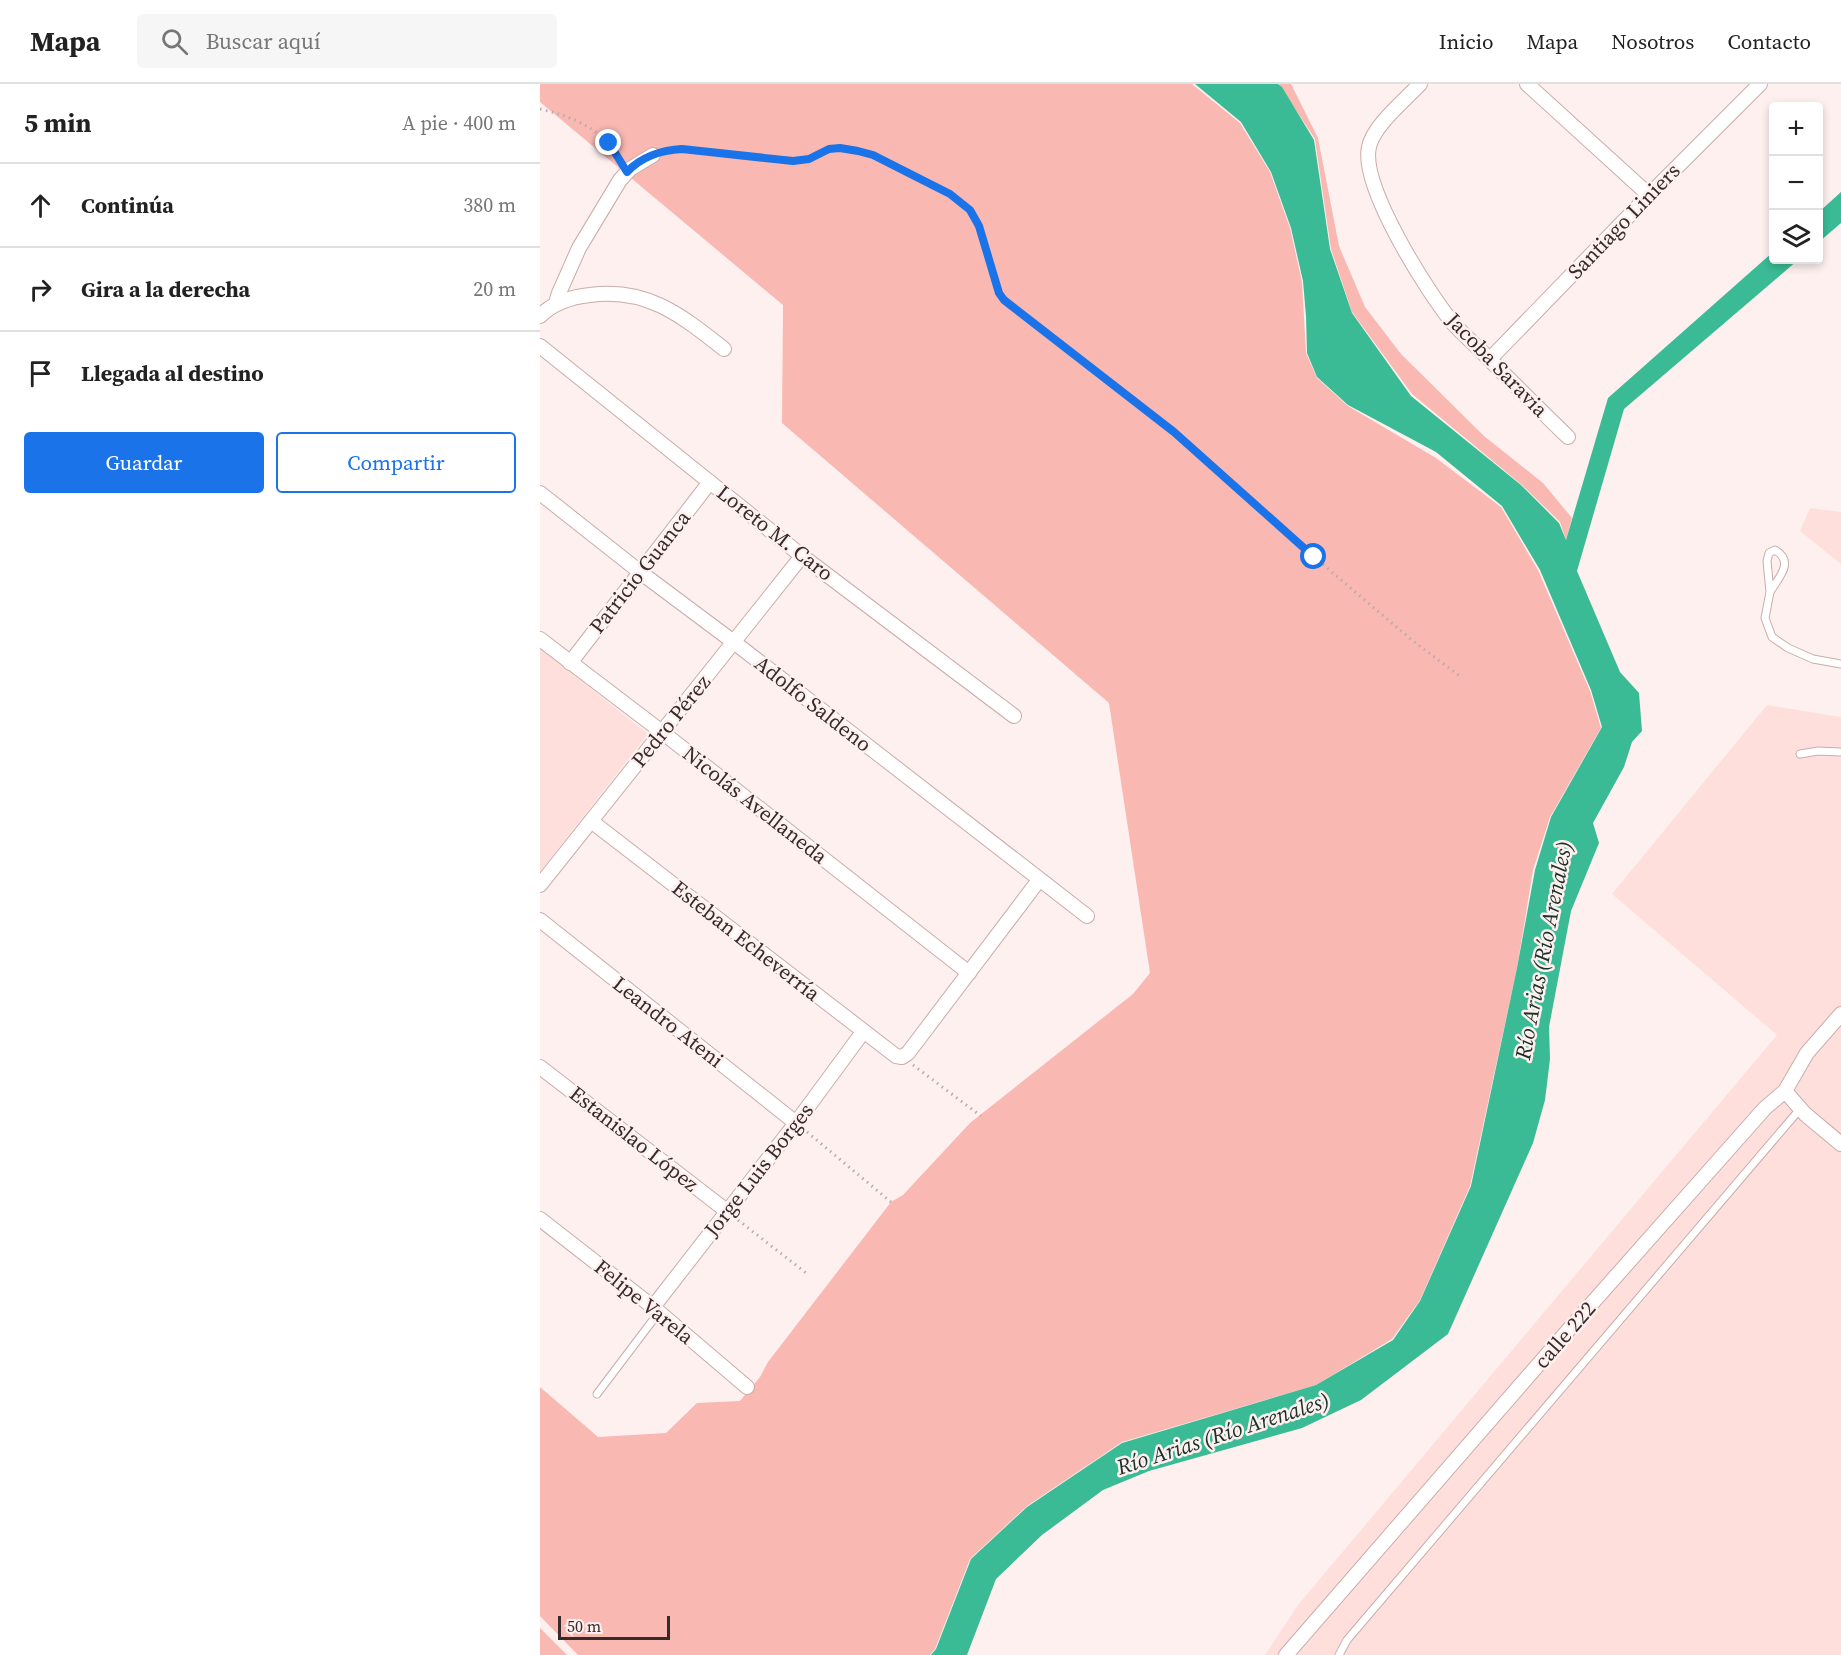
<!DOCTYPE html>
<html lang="es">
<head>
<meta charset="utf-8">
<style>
  :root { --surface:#fff; --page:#f6f6f6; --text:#222; --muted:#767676; --line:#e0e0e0; --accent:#1a73e8 }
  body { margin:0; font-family:"Source Serif 4",serif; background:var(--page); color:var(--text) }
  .controls { position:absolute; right:18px; top:18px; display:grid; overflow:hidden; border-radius:6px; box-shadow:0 3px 9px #0003 }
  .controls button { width:54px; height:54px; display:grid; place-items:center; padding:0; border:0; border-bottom:2px solid var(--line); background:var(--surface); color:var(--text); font:30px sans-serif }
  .scale { position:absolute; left:18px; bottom:15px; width:112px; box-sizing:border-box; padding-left:6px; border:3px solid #372b2a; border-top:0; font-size:16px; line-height:21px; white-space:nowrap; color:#372b2a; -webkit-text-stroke:4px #fdf0ef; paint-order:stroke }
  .stop { position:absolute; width:18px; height:18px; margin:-14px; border:4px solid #1a73e8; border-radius:50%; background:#fff }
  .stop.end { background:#1a73e8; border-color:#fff; box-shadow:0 2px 6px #0008 }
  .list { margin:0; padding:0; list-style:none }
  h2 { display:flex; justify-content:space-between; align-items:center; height:78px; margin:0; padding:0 24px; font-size:26px }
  h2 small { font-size:20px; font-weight:400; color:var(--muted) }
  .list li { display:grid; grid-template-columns:39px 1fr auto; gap:18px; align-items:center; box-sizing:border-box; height:84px; padding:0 24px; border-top:2px solid var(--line) }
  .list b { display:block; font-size:22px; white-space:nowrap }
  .list em { font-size:20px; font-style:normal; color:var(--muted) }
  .actions { display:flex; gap:12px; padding:18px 24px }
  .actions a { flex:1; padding:14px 0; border:2px solid var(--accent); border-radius:6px; text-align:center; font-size:21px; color:var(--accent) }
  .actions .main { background:var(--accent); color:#fff }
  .icon { flex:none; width:33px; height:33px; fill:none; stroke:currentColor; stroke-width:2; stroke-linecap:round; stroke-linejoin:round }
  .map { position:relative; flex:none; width:1301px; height:1571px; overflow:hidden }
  header { display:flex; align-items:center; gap:36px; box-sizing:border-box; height:84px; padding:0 30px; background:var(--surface); border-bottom:2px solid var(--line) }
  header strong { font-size:28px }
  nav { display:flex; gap:33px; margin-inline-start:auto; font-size:21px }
  .search { width:420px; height:54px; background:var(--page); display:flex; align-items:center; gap:15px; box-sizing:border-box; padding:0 21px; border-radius:6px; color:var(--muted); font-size:22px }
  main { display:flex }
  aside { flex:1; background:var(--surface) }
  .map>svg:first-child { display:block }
</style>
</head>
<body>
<header>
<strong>Mapa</strong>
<div class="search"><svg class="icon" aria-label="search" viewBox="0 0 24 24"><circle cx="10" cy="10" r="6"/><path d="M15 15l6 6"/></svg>Buscar aquí</div>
<nav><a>Inicio</a><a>Mapa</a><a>Nosotros</a><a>Contacto</a></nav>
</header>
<main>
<aside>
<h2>5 min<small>A pie · 400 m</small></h2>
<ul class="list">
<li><svg class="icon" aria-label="ahead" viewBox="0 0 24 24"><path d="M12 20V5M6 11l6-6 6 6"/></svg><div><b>Continúa</b></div><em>380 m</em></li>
<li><svg class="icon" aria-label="right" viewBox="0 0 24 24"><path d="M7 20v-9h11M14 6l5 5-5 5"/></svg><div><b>Gira a la derecha</b></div><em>20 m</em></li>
<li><svg class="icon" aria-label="arrive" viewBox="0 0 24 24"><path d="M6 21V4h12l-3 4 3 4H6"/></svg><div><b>Llegada al destino</b></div></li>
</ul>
<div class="actions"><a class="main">Guardar</a><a>Compartir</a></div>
</aside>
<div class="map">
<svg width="1301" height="1571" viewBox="0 0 1301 1571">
  <rect width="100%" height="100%" fill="#fdf0ef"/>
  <g fill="#ffdfdc">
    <polygon points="1270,424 1301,428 1301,480 1260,447"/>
    <polygon points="0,564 108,650 0,788"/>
    <polygon points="1227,621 1301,633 1301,1571 725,1571 758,1521 1237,951 1072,810"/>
  </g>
  <g fill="#f9b8b2">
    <polygon points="0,0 652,0 700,39 730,88 750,144 762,198 766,269 777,294 808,322 896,374 961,423 998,486 1050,607 1061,644 1010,733 993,786 977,884 930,1102 880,1216 852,1255 776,1301 582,1358 487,1422 430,1475 395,1565 390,1571 38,1571 0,1532 0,1303 58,1353 126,1349 157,1319 200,1317 220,1293 228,1278 351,1118 363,1111 430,1039 593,910 610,889 569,619 242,339 243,221 0,18"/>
    <polygon points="739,0 751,0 778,54 799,162 825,223 861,270 944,352 1003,399 1032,434 1026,456 1020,438 982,401 872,310 812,228 791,165 775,55"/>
    <polygon points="0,1544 27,1571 0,1571"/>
  </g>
  <g fill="#3abb95">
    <polygon points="655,0 738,0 742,3 774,56 790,165 812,229 871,312 981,401 1019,439 1026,456 1068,314 1233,168 1234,176 1258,176 1084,325 1037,487 1080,588 1099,609 1102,647 1092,658 1084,683 1053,739 1059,759 1031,827 1009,943 1010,975 1005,1016 993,1059 908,1250 821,1316 762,1344 609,1387 563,1406 502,1451 456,1495 427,1571 391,1571 396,1565 431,1475 487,1423 582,1359 776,1301 853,1256 880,1217 931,1102 977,884 995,786 1011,733 1062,643 1051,606 1000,486 962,422 896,368 808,321 777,293 767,269 766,232 763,197 751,144 731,88 701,38"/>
    <polygon points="1301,108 1301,139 1279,158 1279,128"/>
  </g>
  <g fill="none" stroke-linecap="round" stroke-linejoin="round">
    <defs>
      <g id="service">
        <path d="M1230,508c9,-15 25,-30 5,-42l-6,3 -2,8 3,31 -5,26 7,19 16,11 25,11 28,5"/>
        <polyline points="1260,670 1278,667 1301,668"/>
        <polyline points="57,1310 119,1228"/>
        <polyline points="799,1571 807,1556 1260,1025"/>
      </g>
      <g id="minor">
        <path d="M880,0c-15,16 -47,42 -51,63 -9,39 58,144 83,175 10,12 24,23 35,35 27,27 54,54 81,80"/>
        <polyline points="987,0 1109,111"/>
        <polyline points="16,219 19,209 39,164 80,96 90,85 113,71"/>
        <path d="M0,232c14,-14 31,-19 50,-21 57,-8 92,21 134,54"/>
        <polyline points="0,262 262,472 474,632"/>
        <polyline points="950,275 1109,111 1220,0"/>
        <polyline points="0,409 100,488 195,559 547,832"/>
        <polyline points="0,555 122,648 429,889"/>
        <polyline points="30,579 170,398"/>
        <polyline points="51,737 356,972 362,973 368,969 499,796"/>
        <polyline points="0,801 262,472"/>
        <polyline points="0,836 256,1039"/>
        <polyline points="0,983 188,1128"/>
        <polyline points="1245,1007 1265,1030 1301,1060"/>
        <polyline points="0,1135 113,1223 207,1303"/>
        <polyline points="113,1223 256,1039 323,948"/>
        <polyline points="746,1571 1031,1243 1225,1024 1245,1007 1267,969 1301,930"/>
      </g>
    </defs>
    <use href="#service" stroke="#caaca9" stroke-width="9"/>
    <use href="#minor" stroke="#caaca9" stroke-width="16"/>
    <g stroke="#b9acab" stroke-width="3" stroke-dasharray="1.5 4.5" stroke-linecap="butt">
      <path d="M0,25c34,8 63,20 81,52"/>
      <polyline points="126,67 142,65 253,77 269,75 289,65 300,64 318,67 333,71 410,110 430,126 439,142 456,201 464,216 634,348 774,473 873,557 921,593"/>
      <polyline points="373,981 441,1032"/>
      <polyline points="267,1048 351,1118"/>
      <polyline points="198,1136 266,1189"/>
    </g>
    <use href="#service" stroke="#fff" stroke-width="7"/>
    <use href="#minor" stroke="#fff" stroke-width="14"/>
  </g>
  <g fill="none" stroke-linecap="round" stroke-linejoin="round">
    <path stroke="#1a73e8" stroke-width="8" d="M69,59l18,29c14,-15 35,-22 55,-23l111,12 16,-2 20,-10 11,-1 18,3 15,4 77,39 20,16 9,16 20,67 5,7 170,132 140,125"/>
  </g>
  <g text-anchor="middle" stroke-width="5" stroke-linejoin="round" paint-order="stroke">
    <g font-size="21" fill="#372b2a" stroke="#fdf0ef">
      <text transform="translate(1084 137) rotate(-46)" y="7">Santiago Liniers</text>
      <text transform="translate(957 281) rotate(46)" y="7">Jacoba Saravia</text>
      <text transform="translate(235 449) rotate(38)" y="7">Loreto M. Caro</text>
      <text transform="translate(100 488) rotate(-52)" y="7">Patricio Guanca</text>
      <text transform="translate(273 620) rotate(38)" y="7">Adolfo Saldeno</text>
      <text transform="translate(131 637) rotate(-51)" y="7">Pedro Pérez</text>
      <text transform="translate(215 721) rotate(38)" y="7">Nicolás Avellaneda</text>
      <text transform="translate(206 857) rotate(38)" y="7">Esteban Echeverría</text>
      <text transform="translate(128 938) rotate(38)" y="7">Leandro Ateni</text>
      <text transform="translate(94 1055) rotate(38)" y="7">Estanislao López</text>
      <text transform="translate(219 1086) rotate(-52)" y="7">Jorge Luis Borges</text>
      <text transform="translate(104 1218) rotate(39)" y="7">Felipe Varela</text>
      <text transform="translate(1025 1251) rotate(-49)" y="7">calle 222</text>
    </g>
    <g font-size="22" font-style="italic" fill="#1b3028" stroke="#fdf0ef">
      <text transform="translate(1003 866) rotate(-79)" y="8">Río Arias (Río Arenales)</text>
      <text transform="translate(683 1349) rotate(-18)" y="8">Río Arias (Río Arenales)</text>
    </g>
  </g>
</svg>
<div class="controls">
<button>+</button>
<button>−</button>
<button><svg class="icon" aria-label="layers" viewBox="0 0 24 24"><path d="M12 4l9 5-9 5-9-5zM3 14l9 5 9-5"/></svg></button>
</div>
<div class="scale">50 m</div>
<div class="stop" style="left:774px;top:473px"></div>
<div class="stop end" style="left:69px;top:59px"></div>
</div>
</main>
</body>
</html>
